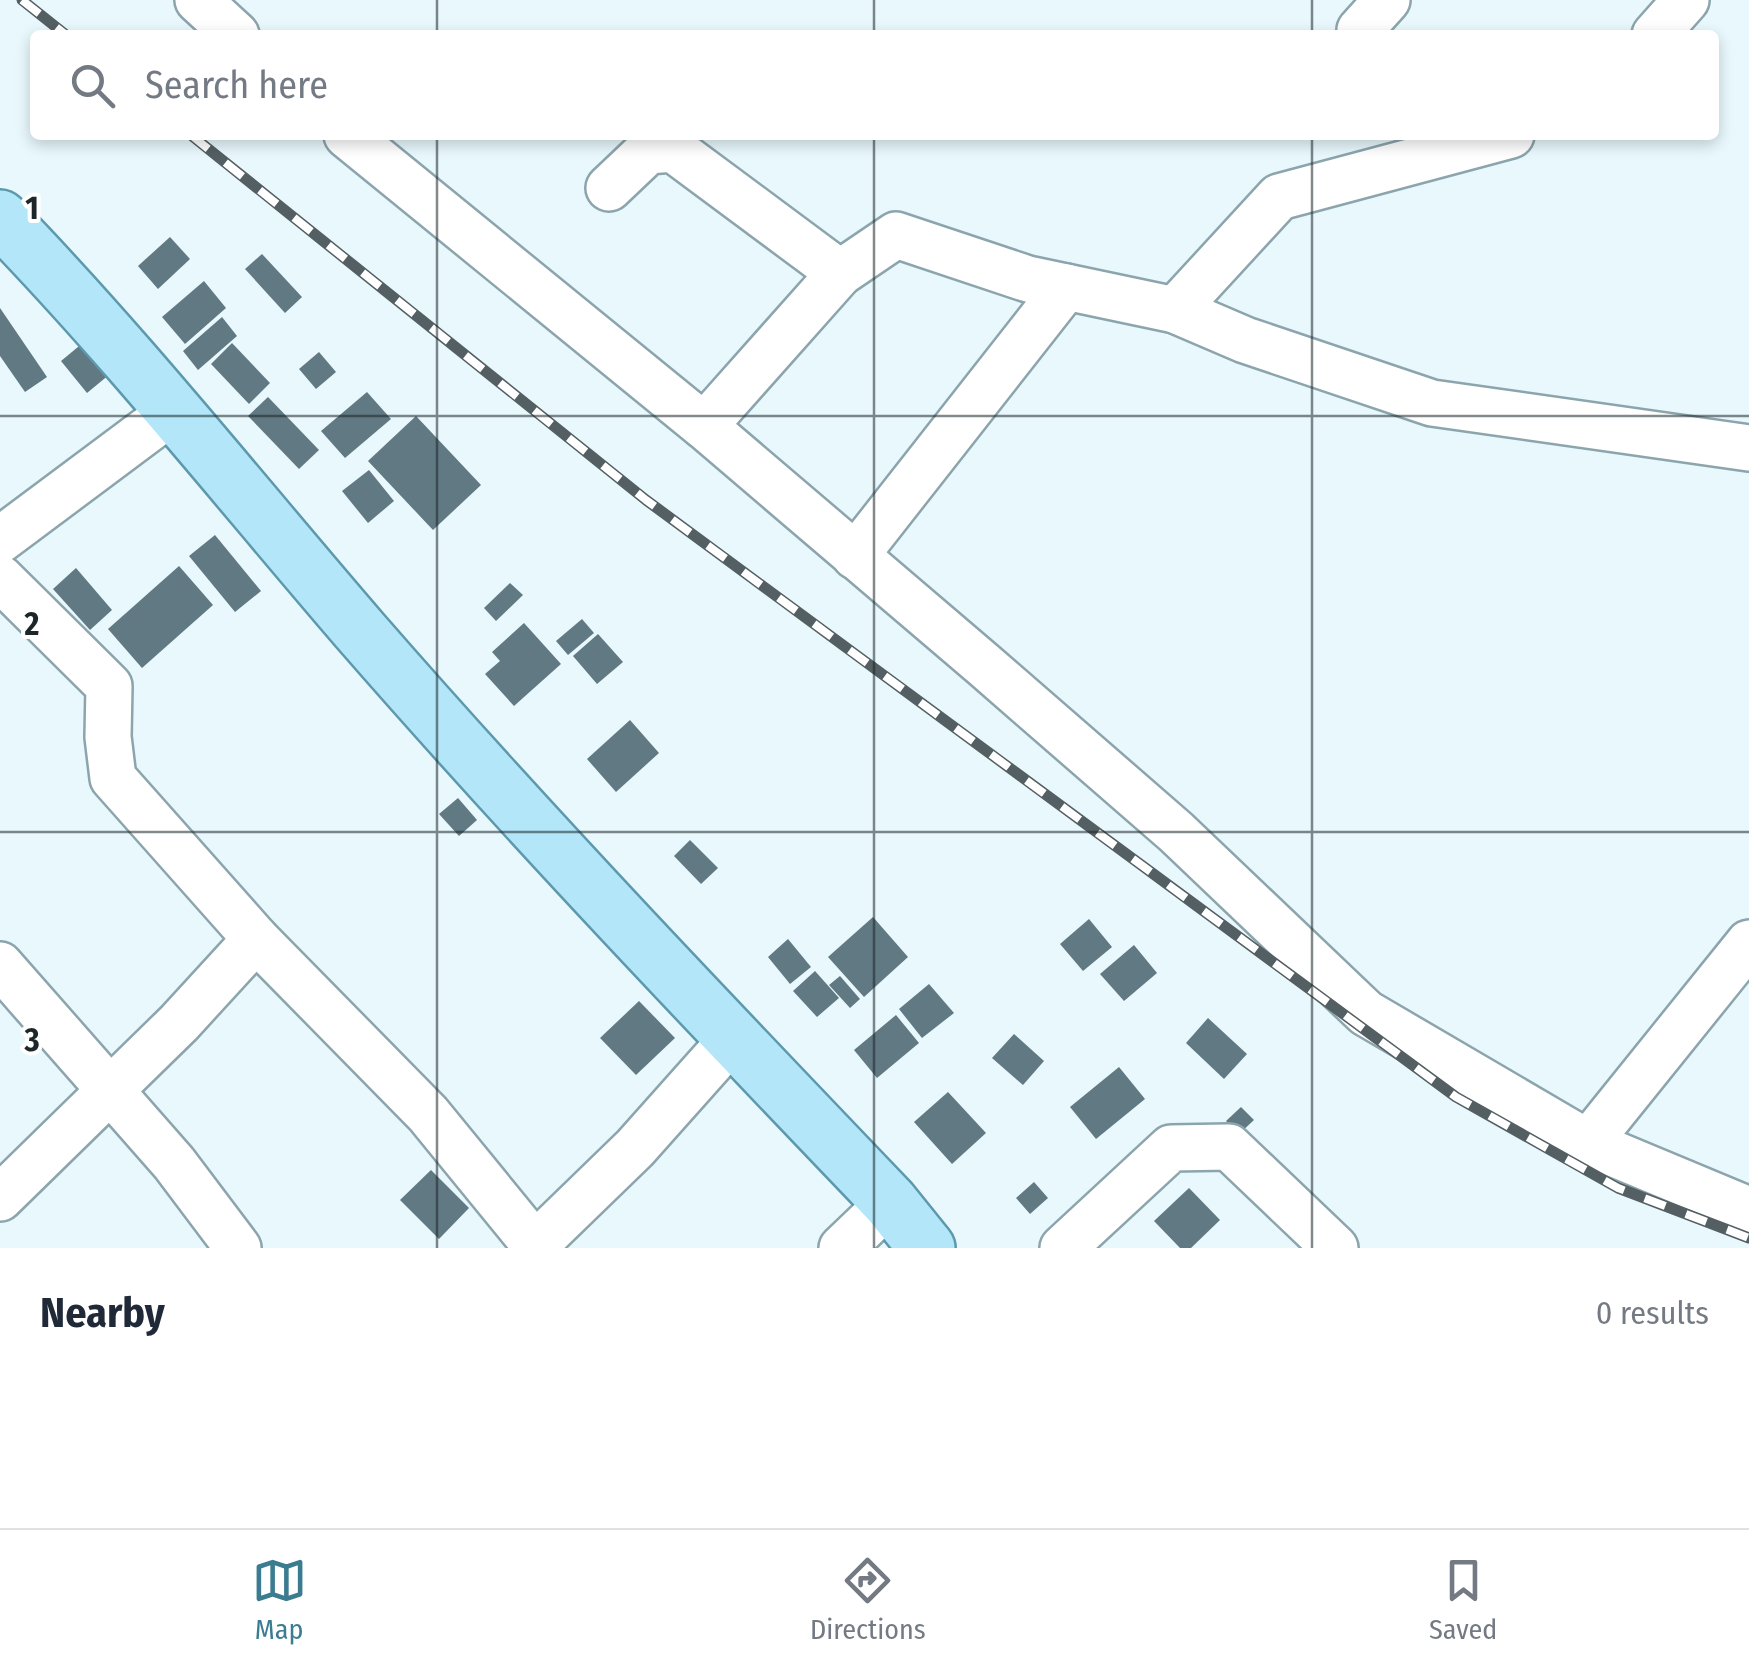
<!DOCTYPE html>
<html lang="en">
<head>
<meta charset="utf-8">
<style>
  :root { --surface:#fff; --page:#f6f6f7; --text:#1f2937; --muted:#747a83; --line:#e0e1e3; --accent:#3c7c90 }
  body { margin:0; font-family:"Fira Sans Condensed",sans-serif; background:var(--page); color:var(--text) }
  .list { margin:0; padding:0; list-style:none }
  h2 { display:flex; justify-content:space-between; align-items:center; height:130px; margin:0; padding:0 40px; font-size:42px }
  h2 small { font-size:32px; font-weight:400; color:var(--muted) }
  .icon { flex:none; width:55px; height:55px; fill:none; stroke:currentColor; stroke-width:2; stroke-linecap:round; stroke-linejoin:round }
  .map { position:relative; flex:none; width:1749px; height:1248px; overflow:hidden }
  .search { position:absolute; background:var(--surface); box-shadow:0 5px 15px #0003; left:30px; right:30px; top:30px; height:110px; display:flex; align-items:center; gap:25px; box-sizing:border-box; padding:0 35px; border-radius:10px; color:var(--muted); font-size:38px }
  .sheet { height:280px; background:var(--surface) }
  nav { display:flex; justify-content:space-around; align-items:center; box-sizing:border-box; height:140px; border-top:2px solid var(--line); background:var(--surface); font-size:28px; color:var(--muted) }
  nav a { display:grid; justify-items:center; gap:5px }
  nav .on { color:var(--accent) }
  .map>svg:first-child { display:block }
</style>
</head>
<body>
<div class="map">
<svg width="1749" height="1248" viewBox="0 0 1749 1248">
  <rect width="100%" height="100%" fill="#e8f8fd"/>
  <g fill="#617982">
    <polygon points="170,237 190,259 158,289 138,266"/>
    <polygon points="262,254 302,297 285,313 245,269"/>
    <polygon points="204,281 226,308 185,344 162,317"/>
    <polygon points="0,308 47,377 25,392 0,356"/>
    <polygon points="222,317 237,336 198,370 183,351"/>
    <polygon points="84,342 110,374 87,393 61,361"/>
    <polygon points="232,343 270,383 249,404 211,364"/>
    <polygon points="319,352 336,372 316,389 299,369"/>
    <polygon points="367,392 391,419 345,458 321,431"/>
    <polygon points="268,397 319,450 299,469 248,416"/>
    <polygon points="416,416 481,485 433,530 368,461"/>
    <polygon points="369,470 394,501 368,523 342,491"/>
    <polygon points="215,535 261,591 235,612 189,556"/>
    <polygon points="179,566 213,605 142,668 108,629"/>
    <polygon points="76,568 112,610 90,630 53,589"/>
    <polygon points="510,583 523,595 496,621 484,608"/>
    <polygon points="582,619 594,633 568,655 556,641"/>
    <polygon points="524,623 561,664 514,706 485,674 500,661 492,652"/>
    <polygon points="598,634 623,662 597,684 573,656"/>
    <polygon points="630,720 659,753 616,792 587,759"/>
    <polygon points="458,798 477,820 459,836 439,814"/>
    <polygon points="690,840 718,868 701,884 674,856"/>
    <polygon points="873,917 908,957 864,997 828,957"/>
    <polygon points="1089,919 1112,947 1083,971 1060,944"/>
    <polygon points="788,939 811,967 790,984 768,957"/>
    <polygon points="1134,945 1157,973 1124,1001 1100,974"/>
    <polygon points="815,971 839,998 817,1017 793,991"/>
    <polygon points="840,976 860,999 850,1008 829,985"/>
    <polygon points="929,984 954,1013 922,1038 899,1009"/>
    <polygon points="639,1001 675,1038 636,1075 600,1038"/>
    <polygon points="896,1015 919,1043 877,1078 854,1050"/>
    <polygon points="1208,1018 1247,1054 1224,1079 1186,1043"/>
    <polygon points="1014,1034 1044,1061 1023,1085 992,1058"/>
    <polygon points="1119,1067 1145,1099 1096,1139 1070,1107"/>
    <polygon points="948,1092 986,1133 952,1164 914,1122"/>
    <polygon points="1241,1107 1254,1120 1239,1134 1226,1121"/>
    <polygon points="431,1170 469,1208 439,1239 400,1200"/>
    <polygon points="1034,1182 1048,1198 1030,1214 1016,1198"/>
    <polygon points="1189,1188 1220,1220 1191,1248 1180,1248 1154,1221"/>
  </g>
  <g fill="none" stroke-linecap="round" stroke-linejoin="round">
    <defs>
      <g id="minor">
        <polyline points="198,0 236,35"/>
        <polyline points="1366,35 1360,30 1387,0"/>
        <polyline points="1655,35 1686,0"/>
        <polyline points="347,135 704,426 984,665 1176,832 1366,1013 1588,1143 1749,1210"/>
        <polyline points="609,188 648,151 673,149 840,273"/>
        <polyline points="1175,310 1279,197 1511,135"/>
        <polyline points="704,426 840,273 896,235 1028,279 1175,310 1245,340 1432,403 1749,448"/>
        <polyline points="0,540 174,410"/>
        <polyline points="855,556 1066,287"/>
        <polyline points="0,578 109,686 108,737 113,778 256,939 428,1114 535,1245"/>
        <polyline points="0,965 174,1163 238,1248"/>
        <polyline points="1588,1143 1749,943"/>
        <polyline points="0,1198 179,1023 256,939"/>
        <polyline points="532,1248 635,1148 733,1038"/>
        <polyline points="842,1248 890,1202"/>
        <polyline points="1063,1248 1171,1148 1229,1147 1335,1248"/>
      </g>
      <path id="major" d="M0,218c128,132 242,276 362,415 170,195 349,382 528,569l37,46"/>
    </defs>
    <use href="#minor" stroke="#8ca5ad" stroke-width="50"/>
    <use href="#major" stroke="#5d99ad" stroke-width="60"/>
    <use href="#minor" stroke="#fff" stroke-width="45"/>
    <use href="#major" stroke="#b3e6f8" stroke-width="55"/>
    <defs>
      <g id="rail">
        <polyline points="22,0 66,35"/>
        <polyline points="191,135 646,500 1456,1097 1618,1188 1749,1238"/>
      </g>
    </defs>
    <use href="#rail" stroke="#545f63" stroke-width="11"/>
    <use href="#rail" stroke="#fff" stroke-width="8" stroke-dasharray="22" stroke-linecap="butt"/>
  </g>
  <path fill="none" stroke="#1d272a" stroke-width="2.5" stroke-opacity="0.55" d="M437,0v35M874,0v35M1312,0v35M437,135v1113M874,135v1113M1312,135v1113M0,416h1749M0,832h1749"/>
  <g font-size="32" text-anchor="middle" font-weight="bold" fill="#1d272a" stroke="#fff" stroke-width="8" stroke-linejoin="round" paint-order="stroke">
    <text x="32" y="219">1</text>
    <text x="32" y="635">2</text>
    <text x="32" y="1051">3</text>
  </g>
</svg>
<div class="search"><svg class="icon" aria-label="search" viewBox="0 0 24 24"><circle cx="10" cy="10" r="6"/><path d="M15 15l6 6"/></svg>Search here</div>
</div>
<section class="sheet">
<h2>Nearby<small>0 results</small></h2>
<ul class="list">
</ul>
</section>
<nav>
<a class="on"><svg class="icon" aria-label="map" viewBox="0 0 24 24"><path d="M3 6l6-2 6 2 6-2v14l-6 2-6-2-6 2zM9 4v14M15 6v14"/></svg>Map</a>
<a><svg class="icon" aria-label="directions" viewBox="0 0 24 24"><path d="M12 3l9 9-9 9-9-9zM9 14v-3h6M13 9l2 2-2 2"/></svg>Directions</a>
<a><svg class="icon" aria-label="saved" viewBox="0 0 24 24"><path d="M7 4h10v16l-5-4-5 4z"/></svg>Saved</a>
</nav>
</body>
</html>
